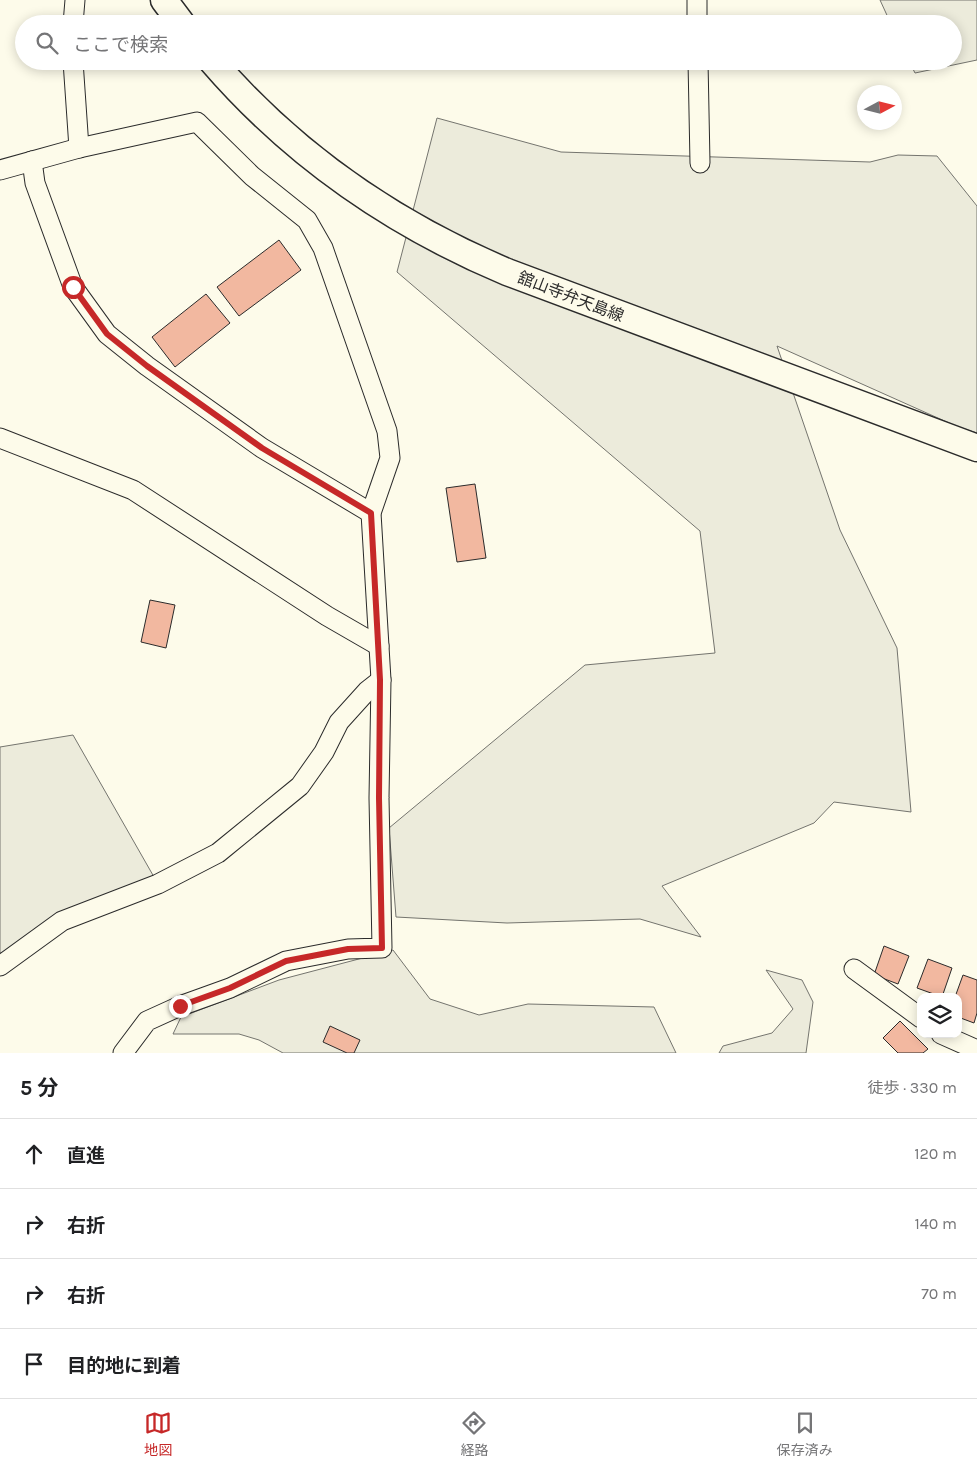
<!DOCTYPE html>
<html lang="ja">
<head>
<meta charset="utf-8">
<style>
  :root { --surface:#fff; --page:#f6f6f6; --text:#202124; --muted:#757577; --line:#e0e0e0; --accent:#c62828 }
  body { margin:0; font-family:Karla,"Noto Sans JP",sans-serif; background:var(--page); color:var(--text) }
  .controls { position:absolute; right:15px; bottom:15px; display:grid; overflow:hidden; border-radius:10px; box-shadow:0 2px 12px #0003 }
  .controls button { width:45px; height:45px; display:grid; place-items:center; padding:0; border:0; border-bottom:1px solid var(--line); background:var(--surface); color:var(--text); font:25px sans-serif }
  .compass { position:absolute; left:857px; top:85px; width:45px; height:45px; border-radius:50%; background:var(--surface); box-shadow:0 2px 12px #0003; rotate:83deg }
  .stop { position:absolute; width:15px; height:15px; margin:-11px; border:4px solid #c62828; border-radius:50%; background:#fff }
  .stop.end { background:#c62828; border-color:#fff; box-shadow:0 1px 5px #0008 }
  .list { margin:0; padding:0; list-style:none }
  h2 { display:flex; justify-content:space-between; align-items:center; height:65px; margin:0; padding:0 20px; font-size:21px }
  h2 small { font-size:16px; font-weight:400; color:var(--muted) }
  .list li { display:grid; grid-template-columns:32px 1fr auto; gap:15px; align-items:center; box-sizing:border-box; height:70px; padding:0 20px; border-top:1px solid var(--line) }
  .list b { display:block; font-size:19px; white-space:nowrap }
  .list em { font-size:16px; font-style:normal; color:var(--muted) }
  .icon { flex:none; width:28px; height:28px; fill:none; stroke:currentColor; stroke-width:2; stroke-linecap:round; stroke-linejoin:round }
  .map { position:relative; flex:none; width:977px; height:1053px; overflow:hidden }
  .search { position:absolute; background:var(--surface); box-shadow:0 2px 12px #0003; left:15px; right:15px; top:15px; height:55px; display:flex; align-items:center; gap:12px; box-sizing:border-box; padding:0 18px; border-radius:28px; color:var(--muted); font-size:19px }
  .sheet { height:345px; background:var(--surface) }
  nav { display:flex; justify-content:space-around; align-items:center; box-sizing:border-box; height:70px; border-top:1px solid var(--line); background:var(--surface); font-size:14px; color:var(--muted) }
  nav a { display:grid; justify-items:center; gap:2px }
  nav .on { color:var(--accent) }
  .map>svg:first-child { display:block }
</style>
</head>
<body>
<div class="map">
<svg width="977" height="1053" viewBox="0 0 977 1053">
  <rect width="100%" height="100%" fill="#fdfbea"/>
  <g fill="#ecebdb" stroke="#74746e">
    <polygon points="880,0 977,0 977,60 915,73 909,61 953,61 953,24 891,24"/>
    <polygon points="437,118 561,152 870,162 898,155 937,156 977,206 977,433 958,427 777,346 840,530 897,648 911,812 834,802 814,823 662,886 701,937 640,919 507,923 396,917 389,828 585,665 715,653 700,531 397,272"/>
    <polygon points="73,735 158,884 23,950 0,953 0,747"/>
    <polygon points="393,950 430,999 479,1015 528,1004 654,1007 676,1053 283,1053 259,1040 239,1034 173,1034 181,1017 279,980"/>
    <polygon points="766,970 802,980 813,1002 806,1053 719,1053 723,1046 772,1033 793,1009"/>
  </g>
  <g fill="#f2b8a0" stroke="#2b2b2b">
    <polygon points="279,240 301,270 239,316 217,287"/>
    <polygon points="206,294 230,323 175,367 152,337"/>
    <polygon points="475,484 486,558 457,562 446,488"/>
    <polygon points="150,600 175,605 166,648 141,642"/>
    <polygon points="884,946 909,956 898,984 874,975"/>
    <polygon points="928,959 952,968 942,997 917,988"/>
    <polygon points="963,975 977,980 977,1013 974,1023 958,1017 958,997 955,997"/>
    <polygon points="900,1021 928,1049 923,1053 898,1053 883,1038"/>
    <polygon points="330,1026 360,1040 354,1053 347,1053 323,1042"/>
  </g>
  <g fill="none" stroke-linecap="round" stroke-linejoin="round">
    <defs>
      <g id="street">
        <polyline points="697,0 697,24"/>
        <polyline points="73,24 75,0"/>
        <polyline points="73,61 79,148"/>
        <polyline points="698,61 700,163"/>
        <polyline points="32,161 35,183 73,287 107,334 147,366 262,448 371,513"/>
        <polyline points="0,170 79,148 197,122 252,176 307,220 323,248 387,431 390,458 371,513 381,680 379,798 382,948 348,949 286,961 230,988 180,1006 147,1021 123,1053"/>
        <polyline points="0,438 133,490 327,616 379,646"/>
        <polyline points="0,966 62,921 158,884 218,853 300,786 324,752 339,722 367,691 381,680"/>
        <polyline points="854,969 921,1018"/>
        <polyline points="941,1034 977,1050"/>
      </g>
      <g id="secondary">
        <polyline points="164,0 182,24"/>
        <path d="M212,61c81,94 181,163 295,211l470,176"/>
      </g>
    </defs>
    <use href="#street" stroke="#2b2b2b" stroke-width="21"/>
    <use href="#secondary" stroke="#2b2b2b" stroke-width="29"/>
    <use href="#street" stroke="#fdfbea" stroke-width="19"/>
    <use href="#secondary" stroke="#fdfbea" stroke-width="26"/>
  </g>
  <g fill="none" stroke-linecap="round" stroke-linejoin="round">
    <polyline stroke="#c62828" stroke-width="6" points="73,287 107,334 147,366 262,448 371,513 380,680 379,798 382,948 348,949 286,961 230,988 180,1006"/>
  </g>
  <g text-anchor="middle" stroke-width="4" stroke-linejoin="round" paint-order="stroke">
    <g font-size="16" fill="#2b2b2b" stroke="#fdfbea">
      <text transform="translate(571 296) rotate(21)" y="6">舘山寺弁天島線</text>
    </g>
  </g>
</svg>
<div class="controls">
<button><svg class="icon" aria-label="layers" viewBox="0 0 24 24"><path d="M12 4l9 5-9 5-9-5zM3 14l9 5 9-5"/></svg></button>
</div>
<svg class="compass" viewBox="-18 -18 36 36"><path d="M0-13l5 13h-10z" fill="#e53935"/><path d="M0 13l5-13h-10z" fill="#757577"/></svg>
<div class="stop" style="left:73px;top:287px"></div>
<div class="stop end" style="left:180px;top:1006px"></div>
<div class="search"><svg class="icon" aria-label="search" viewBox="0 0 24 24"><circle cx="10" cy="10" r="6"/><path d="M15 15l6 6"/></svg>ここで検索</div>
</div>
<section class="sheet">
<h2>5 分<small>徒歩 · 330 m</small></h2>
<ul class="list">
<li><svg class="icon" aria-label="ahead" viewBox="0 0 24 24"><path d="M12 20V5M6 11l6-6 6 6"/></svg><div><b>直進</b></div><em>120 m</em></li>
<li><svg class="icon" aria-label="right" viewBox="0 0 24 24"><path d="M7 20v-9h11M14 6l5 5-5 5"/></svg><div><b>右折</b></div><em>140 m</em></li>
<li><svg class="icon" aria-label="right" viewBox="0 0 24 24"><path d="M7 20v-9h11M14 6l5 5-5 5"/></svg><div><b>右折</b></div><em>70 m</em></li>
<li><svg class="icon" aria-label="arrive" viewBox="0 0 24 24"><path d="M6 21V4h12l-3 4 3 4H6"/></svg><div><b>目的地に到着</b></div></li>
</ul>
</section>
<nav>
<a class="on"><svg class="icon" aria-label="map" viewBox="0 0 24 24"><path d="M3 6l6-2 6 2 6-2v14l-6 2-6-2-6 2zM9 4v14M15 6v14"/></svg>地図</a>
<a><svg class="icon" aria-label="directions" viewBox="0 0 24 24"><path d="M12 3l9 9-9 9-9-9zM9 14v-3h6M13 9l2 2-2 2"/></svg>経路</a>
<a><svg class="icon" aria-label="saved" viewBox="0 0 24 24"><path d="M7 4h10v16l-5-4-5 4z"/></svg>保存済み</a>
</nav>
</body>
</html>
